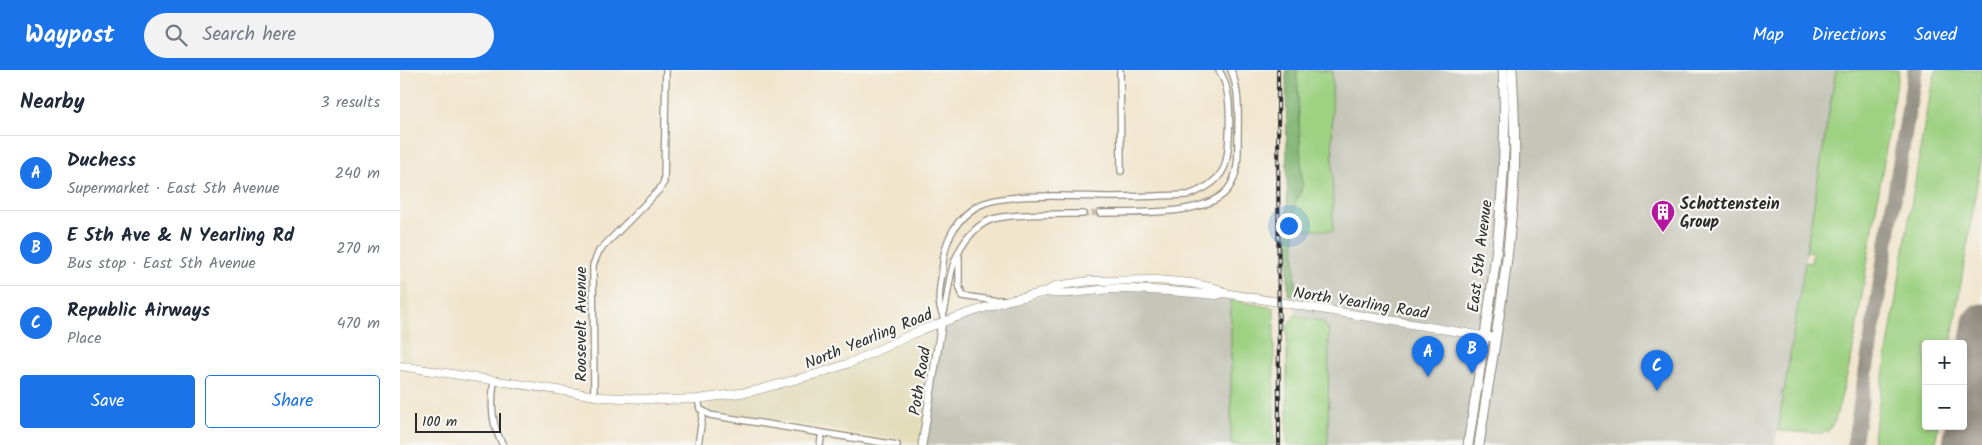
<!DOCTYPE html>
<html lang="en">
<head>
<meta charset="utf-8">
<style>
  :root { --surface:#fff; --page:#f2f2f3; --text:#1f2937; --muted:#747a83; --line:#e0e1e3; --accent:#1a73e8 }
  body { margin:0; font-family:Kalam,sans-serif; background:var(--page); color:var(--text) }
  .controls { position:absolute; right:15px; bottom:15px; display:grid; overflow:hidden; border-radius:5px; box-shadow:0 2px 8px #0003 }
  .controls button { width:45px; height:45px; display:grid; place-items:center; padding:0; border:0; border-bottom:1px solid var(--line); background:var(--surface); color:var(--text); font:25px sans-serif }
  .scale { position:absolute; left:15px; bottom:12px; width:86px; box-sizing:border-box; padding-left:5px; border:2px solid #2b2b2b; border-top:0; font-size:14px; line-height:18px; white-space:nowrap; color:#2b2b2b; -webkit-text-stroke:4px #f6f6f2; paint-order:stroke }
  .you { position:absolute; left:888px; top:155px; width:18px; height:18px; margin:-12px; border:4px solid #fff; border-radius:50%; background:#1a73e8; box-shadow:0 0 0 8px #1a73e833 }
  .badge { display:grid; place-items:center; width:32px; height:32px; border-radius:50%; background:var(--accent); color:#fff; font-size:16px; font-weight:700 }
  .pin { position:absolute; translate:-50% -41px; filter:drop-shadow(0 1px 2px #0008) }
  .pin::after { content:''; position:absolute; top:26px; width:18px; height:15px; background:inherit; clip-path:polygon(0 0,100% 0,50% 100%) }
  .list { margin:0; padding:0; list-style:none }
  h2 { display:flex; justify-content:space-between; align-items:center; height:65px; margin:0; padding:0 20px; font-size:21px }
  h2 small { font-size:16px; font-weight:400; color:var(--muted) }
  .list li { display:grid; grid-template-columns:32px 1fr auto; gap:15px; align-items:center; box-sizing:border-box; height:75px; padding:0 20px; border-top:1px solid var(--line) }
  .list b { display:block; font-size:19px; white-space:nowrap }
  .list p { margin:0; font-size:16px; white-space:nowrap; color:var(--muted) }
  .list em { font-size:16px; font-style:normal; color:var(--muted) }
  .actions { display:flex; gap:10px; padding:15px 20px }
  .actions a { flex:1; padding:11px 0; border:1px solid var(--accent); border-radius:5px; text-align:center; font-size:18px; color:var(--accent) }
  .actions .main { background:var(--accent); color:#fff }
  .icon { flex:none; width:28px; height:28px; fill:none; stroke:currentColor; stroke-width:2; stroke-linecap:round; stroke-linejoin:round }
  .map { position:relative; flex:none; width:1582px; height:375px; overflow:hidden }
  header { display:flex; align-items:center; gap:30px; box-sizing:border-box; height:70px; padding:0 25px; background:var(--accent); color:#fff }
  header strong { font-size:24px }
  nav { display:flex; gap:28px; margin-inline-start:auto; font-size:18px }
  .search { width:350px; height:45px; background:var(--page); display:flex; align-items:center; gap:12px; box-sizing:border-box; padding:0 18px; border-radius:28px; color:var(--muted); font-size:19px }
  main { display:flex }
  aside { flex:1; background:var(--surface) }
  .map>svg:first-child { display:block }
</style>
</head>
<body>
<header>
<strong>Waypost</strong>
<div class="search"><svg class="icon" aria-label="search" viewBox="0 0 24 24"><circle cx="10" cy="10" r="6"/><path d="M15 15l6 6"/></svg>Search here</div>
<nav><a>Map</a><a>Directions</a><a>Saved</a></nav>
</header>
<main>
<aside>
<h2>Nearby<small>3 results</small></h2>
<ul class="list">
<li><span class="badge">A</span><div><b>Duchess</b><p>Supermarket · East 5th Avenue</p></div><em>240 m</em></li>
<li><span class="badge">B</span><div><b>E 5th Ave &amp; N Yearling Rd</b><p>Bus stop · East 5th Avenue</p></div><em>270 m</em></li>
<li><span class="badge">C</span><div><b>Republic Airways</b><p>Place</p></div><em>470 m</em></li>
</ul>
<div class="actions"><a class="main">Save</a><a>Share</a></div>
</aside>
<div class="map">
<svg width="1582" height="375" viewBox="0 0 1582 375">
  <rect width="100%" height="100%" fill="#f6f6f2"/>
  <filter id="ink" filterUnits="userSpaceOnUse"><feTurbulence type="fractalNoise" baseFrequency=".02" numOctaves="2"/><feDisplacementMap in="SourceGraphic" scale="10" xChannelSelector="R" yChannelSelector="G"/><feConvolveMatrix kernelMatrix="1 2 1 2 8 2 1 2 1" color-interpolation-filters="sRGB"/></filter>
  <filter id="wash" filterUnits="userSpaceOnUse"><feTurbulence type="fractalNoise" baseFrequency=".0096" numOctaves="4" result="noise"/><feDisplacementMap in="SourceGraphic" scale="20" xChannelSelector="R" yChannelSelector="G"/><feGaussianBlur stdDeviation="1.12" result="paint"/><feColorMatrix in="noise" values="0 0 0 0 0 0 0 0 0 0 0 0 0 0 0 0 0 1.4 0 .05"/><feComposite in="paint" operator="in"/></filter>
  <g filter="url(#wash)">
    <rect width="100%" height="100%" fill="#f1e5cc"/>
    <g fill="#e2dcba">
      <polygon points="0,211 8,212 11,287 10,298 0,296"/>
      <polygon points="540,253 521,373 309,340 307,328 404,309"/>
    </g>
    <g fill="#c5c5b8">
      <polygon points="925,0 1436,0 1384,323 1381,322 1383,327 1375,375 928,375 924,252 895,245 895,159 933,161 932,1"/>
      <polygon points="707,214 757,214 831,224 831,375 521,375 540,253 555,247 640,226"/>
    </g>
    <g fill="#9ed182" stroke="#647e56">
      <polygon points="897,0 932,1 933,161 895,159 895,131 900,126 902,118"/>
      <polygon points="1436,0 1499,0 1452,285 1435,351 1428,361 1421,363 1378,361 1383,327 1381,322 1384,322 1405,192 1411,193 1413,183 1406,182"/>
      <polygon points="1536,0 1582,0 1582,85 1551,274 1526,274 1526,356 1538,356 1535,375 1472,375 1528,32"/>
      <polygon points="831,230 874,238 874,375 831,375"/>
      <polygon points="895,245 924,252 929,262 928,375 887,375 887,256"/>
    </g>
    <path fill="#7eb370" stroke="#546f4e" d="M886,0h11l5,118c-2,7 -7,12 -8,20l2,88 -8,-1z"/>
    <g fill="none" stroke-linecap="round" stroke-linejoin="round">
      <polyline stroke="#8e887c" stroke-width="15" points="1454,375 1515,0"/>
      <polyline stroke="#8e887c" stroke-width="39" points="1562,375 1582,253"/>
    </g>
  </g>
  <g filter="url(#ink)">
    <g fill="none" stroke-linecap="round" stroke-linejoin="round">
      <polyline stroke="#c9c0ac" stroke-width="5.5" stroke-dasharray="5.5 3" stroke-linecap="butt" points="683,144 700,143"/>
      <defs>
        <g id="minor">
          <polyline points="720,0 721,101"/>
          <path d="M700,143c34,-1 107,4 128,-24 11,-14 10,-34 10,-51 0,-24 2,-46 -7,-68"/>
          <polyline points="559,187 559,216 563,226 591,230 604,230"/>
          <path d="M543,245c-8,-14 -1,-35 0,-52 2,-23 13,-44 33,-56 26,-16 104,-10 136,-10 25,0 50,-1 76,-2 14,-5 29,-12 36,-27 6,-15 7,-60 3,-77 -1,-7 -4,-14 -8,-21"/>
          <path d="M543,246c5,-17 5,-36 11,-53 6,-17 19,-36 36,-43 19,-7 71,-6 93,-6"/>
          <path d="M94,311c-3,23 -3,44 9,64"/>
          <polyline points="194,326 193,195 199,181 259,120 264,112 266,0"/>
          <polyline points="298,329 300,339 310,345 497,375"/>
          <polyline points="298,375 303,342"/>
          <polyline points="420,375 422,363"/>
        </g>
        <polyline id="tertiary" points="522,375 542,252"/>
        <g id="secondary">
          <path d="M646,222c21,4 44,-2 66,-3 35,-1 70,3 105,6l7,-2 266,44"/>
          <polyline points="0,296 203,327 264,330 298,329 354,321 420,303 450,293 521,260 554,248 609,230 646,222 655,216 689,211 757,210 791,213 818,219 824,223"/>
        </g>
        <g id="primary">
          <path d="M1068,375c19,-124 43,-249 35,-375"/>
          <path d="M1079,375c13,-89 31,-179 35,-268 2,-36 0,-72 -2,-107"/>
        </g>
      </defs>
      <use href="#minor" stroke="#8e887c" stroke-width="8"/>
      <use href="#tertiary" stroke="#8e887c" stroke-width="9"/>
      <use href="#secondary" stroke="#8e887c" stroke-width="9"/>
      <use href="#primary" stroke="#8e887c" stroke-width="11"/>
      <use href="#minor" stroke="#fff" stroke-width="5.5"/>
      <use href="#tertiary" stroke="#fff" stroke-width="7"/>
      <use href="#secondary" stroke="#fff" stroke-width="8"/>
      <use href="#primary" stroke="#fff" stroke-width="9"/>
      <defs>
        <polyline id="rail" points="878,0 879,375"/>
      </defs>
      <use href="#rail" stroke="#2b2b2b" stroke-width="4"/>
      <use href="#rail" stroke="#f6f6f2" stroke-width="2" stroke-dasharray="5.5" stroke-linecap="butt"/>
    </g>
  </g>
  <defs>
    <symbol id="building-pin" viewBox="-11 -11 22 30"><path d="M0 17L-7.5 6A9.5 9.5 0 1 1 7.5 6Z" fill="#b5179e" stroke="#f6f6f2"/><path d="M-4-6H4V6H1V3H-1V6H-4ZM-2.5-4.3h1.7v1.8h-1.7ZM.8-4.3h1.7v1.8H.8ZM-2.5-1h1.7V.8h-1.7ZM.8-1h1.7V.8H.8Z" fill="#fff"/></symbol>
  </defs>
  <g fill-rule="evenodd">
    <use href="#building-pin" x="1249" y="128" width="28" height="38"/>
  </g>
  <g text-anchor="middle" stroke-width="4.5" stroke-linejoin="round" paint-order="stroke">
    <g font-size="16" font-weight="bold" fill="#2b2b2b" stroke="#f6f6f2" text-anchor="start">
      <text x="1280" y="139">Schottenstein<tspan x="1280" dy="18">Group</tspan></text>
    </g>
    <g font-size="16" fill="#2b2b2b" stroke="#f6f6f2">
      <text transform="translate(1079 186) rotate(-83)" y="6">East 5th Avenue</text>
      <text transform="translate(961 232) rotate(9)" y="6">North Yearling Road</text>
      <text transform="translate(180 254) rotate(-90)" y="6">Roosevelt Avenue</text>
      <text transform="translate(468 268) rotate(-22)" y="6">North Yearling Road</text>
      <text transform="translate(519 311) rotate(-81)" y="6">Poth Road</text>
    </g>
  </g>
</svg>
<div class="controls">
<button>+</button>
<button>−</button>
</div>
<div class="scale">100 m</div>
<div class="you"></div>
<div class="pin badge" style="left:1028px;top:307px">A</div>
<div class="pin badge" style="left:1072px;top:304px">B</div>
<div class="pin badge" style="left:1257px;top:321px">C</div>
</div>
</main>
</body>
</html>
